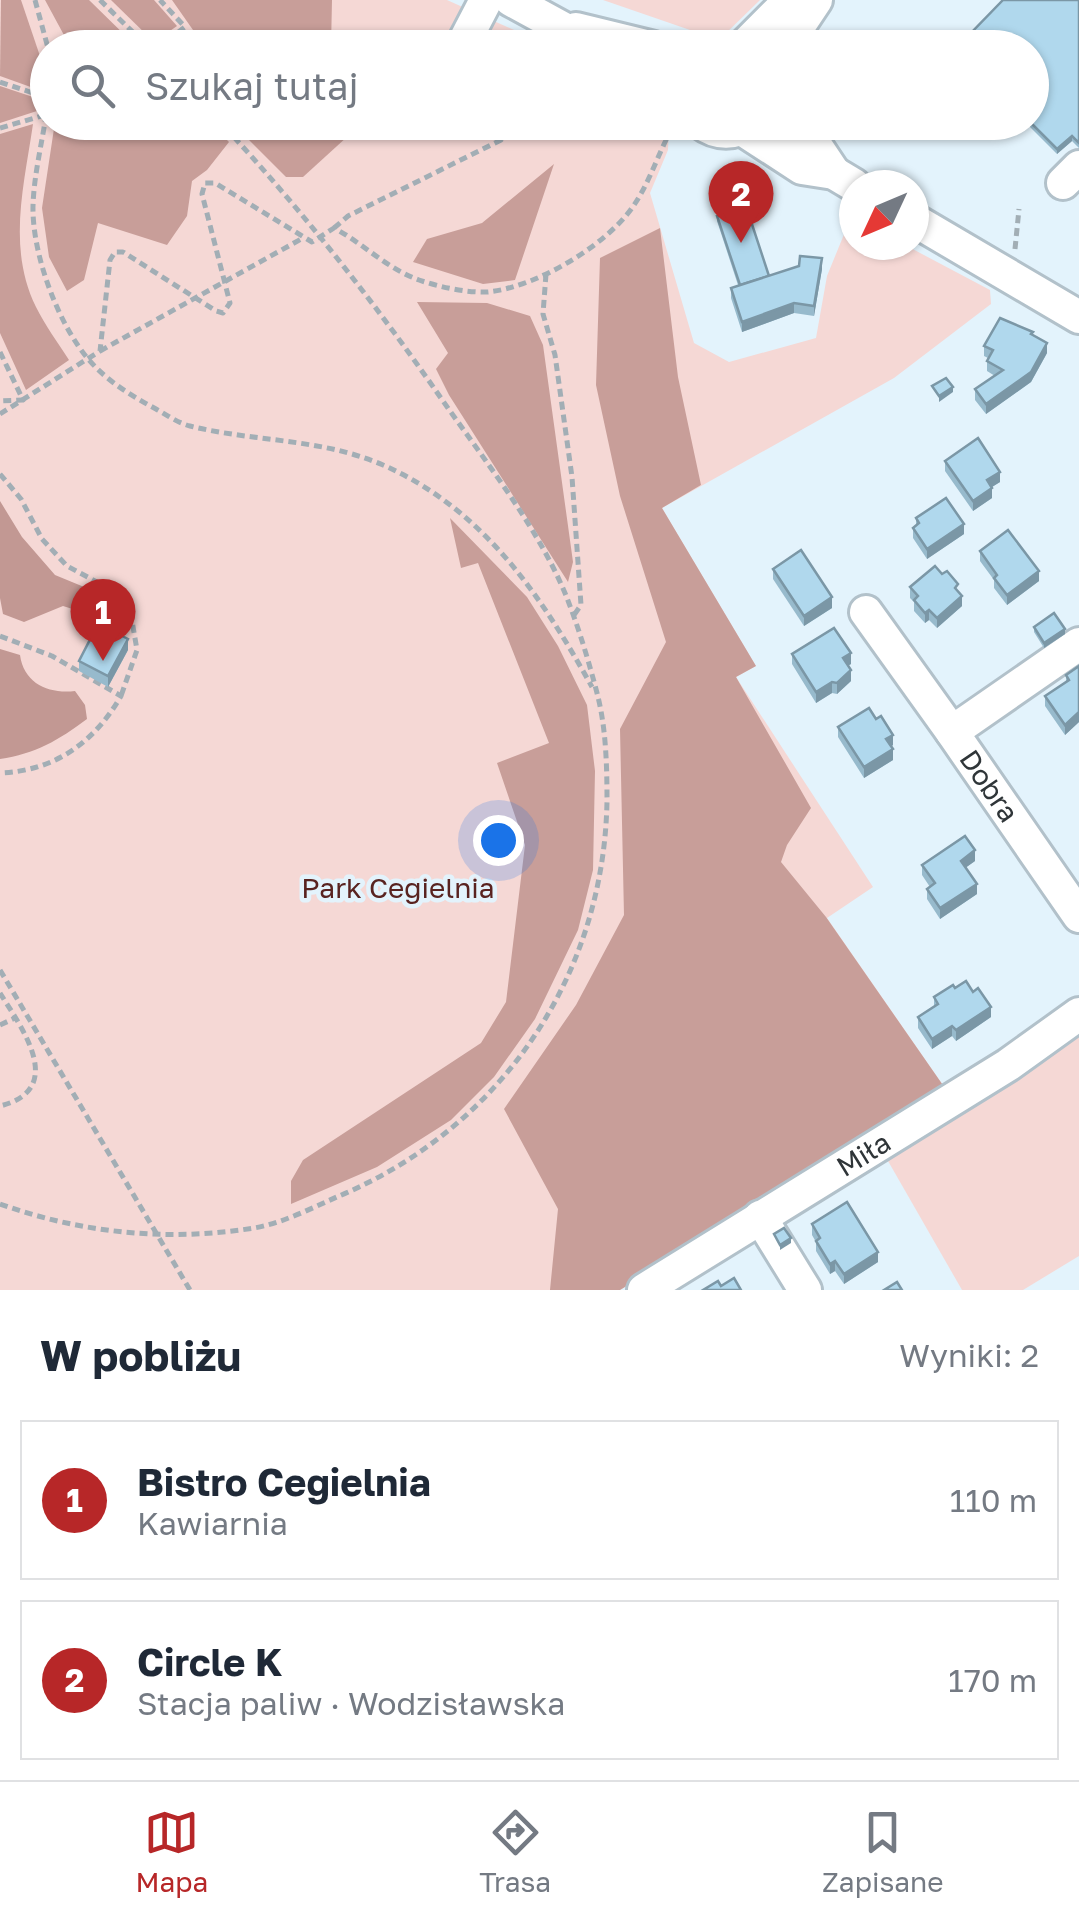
<!DOCTYPE html>
<html lang="pl">
<head>
<meta charset="utf-8">
<style>
  :root { --surface:#fff; --page:#f2f2f3; --text:#1f2937; --muted:#747a83; --line:#e0e1e3; --accent:#b72728 }
  body { margin:0; font-family:"Golos Text",sans-serif; background:var(--page); color:var(--text) }
  .compass { position:absolute; left:839px; top:170px; width:90px; height:90px; border-radius:50%; background:var(--surface); box-shadow:0 2px 8px #0004; rotate:226deg }
  .you { position:absolute; left:498px; top:840px; width:35px; height:35px; margin:-25px; border:8px solid #fff; border-radius:50%; background:#1a73e8; box-shadow:0 0 0 15px #1a73e833 }
  .badge { display:grid; place-items:center; width:65px; height:65px; border-radius:50%; background:var(--accent); color:#fff; font-size:32px; font-weight:700 }
  .pin { position:absolute; translate:-50% -82px; filter:drop-shadow(0 2px 5px #0008) }
  .pin::after { content:''; position:absolute; top:52px; width:35px; height:30px; background:inherit; clip-path:polygon(0 0,100% 0,50% 100%) }
  .list { margin:0; padding:0; list-style:none }
  h2 { display:flex; justify-content:space-between; align-items:center; height:130px; margin:0; padding:0 40px; font-size:42px }
  h2 small { font-size:32px; font-weight:400; color:var(--muted) }
  .list li { display:grid; grid-template-columns:65px 1fr auto; gap:30px; align-items:center; box-sizing:border-box; height:160px; margin:0 20px 20px; padding:0 20px; border:2px solid var(--line); border-radius:0px }
  .list b { display:block; font-size:38px; white-space:nowrap }
  .list p { margin:0; font-size:32px; white-space:nowrap; color:var(--muted) }
  .list em { font-size:32px; font-style:normal; color:var(--muted) }
  .icon { flex:none; width:55px; height:55px; fill:none; stroke:currentColor; stroke-width:2; stroke-linecap:round; stroke-linejoin:round }
  .map { position:relative; flex:none; width:1079px; height:1290px; overflow:hidden }
  .search { position:absolute; background:var(--surface); box-shadow:0 2px 8px #0004; left:30px; right:30px; top:30px; height:110px; display:flex; align-items:center; gap:25px; box-sizing:border-box; padding:0 35px; border-radius:55px; color:var(--muted); font-size:38px }
  .sheet { height:490px; background:var(--surface) }
  nav { display:flex; justify-content:space-around; align-items:center; box-sizing:border-box; height:140px; border-top:2px solid var(--line); background:var(--surface); font-size:28px; color:var(--muted) }
  nav a { display:grid; justify-items:center; gap:5px }
  nav .on { color:var(--accent) }
  .map>svg:first-child { display:block }
</style>
</head>
<body>
<div class="map">
<svg width="1079" height="1290" viewBox="0 0 1079 1290">
  <rect width="100%" height="100%" fill="#e3f3fc"/>
  <g fill="#f5d8d5">
    <polygon points="0,0 447,0 552,47 48,48 48,122 669,123 668,150 650,193 694,343 729,362 816,338 827,276 847,227 854,228 854,245 905,245 990,290 991,304 894,378 662,508 756,666 736,677 873,887 827,918 947,1091 620,1290 0,1290"/>
    <polygon points="603,0 760,0 719,40"/>
    <polygon points="1079,1033 1079,1256 1023,1290 962,1290 884,1154"/>
  </g>
  <g fill="#c89e99">
    <polygon points="1,0 21,0 42,62 39,90 0,76"/>
    <polygon points="45,0 89,0 136,46 63,47 65,37"/>
    <polygon points="111,0 154,0 177,26 154,42"/>
    <polygon points="172,0 332,0 331,47 166,47 193,30"/>
    <polygon points="0,86 39,99 40,110 0,123"/>
    <polygon points="55,122 210,123 229,142 207,170 192,181 187,216 167,245 98,223 84,280 67,291 49,257 42,208"/>
    <polygon points="358,122 359,126 303,177 286,177 232,123"/>
    <path d="M33,124c-9,62 -26,124 3,183 9,18 22,36 33,53l-43,30 -26,-57v-199z"/>
    <polygon points="554,164 515,280 483,284 413,262 427,239 482,223"/>
    <polygon points="660,228 678,377 701,485 662,508 756,666 736,677 811,808 787,845 781,862 826,917 947,1091 620,1290 550,1290 558,1209 504,1109 576,1005 624,915 620,729 666,642 620,496 596,385 600,258"/>
    <polygon points="417,302 487,303 530,316 543,345 573,562 568,582 449,395 436,369 448,353"/>
    <polygon points="450,518 527,597 558,646 587,705 595,771 593,870 578,930 535,1019 494,1077 451,1120 377,1167 291,1204 291,1181 303,1160 481,1043 506,1002 525,845 497,763 549,743 478,563 461,568"/>
  </g>
  <g fill="#c29893">
    <polygon points="0,501 22,537 55,575 106,596 106,619 97,625 82,612 63,606 24,622 3,614 0,598"/>
    <path d="M0,649l20,6c4,29 29,39 55,36l10,14 2,14c-28,21 -52,35 -87,40z"/>
  </g>
  <g fill="none" stroke-linecap="round" stroke-linejoin="round">
    <defs>
      <g id="minor">
        <polyline points="511,0 599,48"/>
        <polyline points="576,29 654,48"/>
        <polyline points="461,48 486,0"/>
        <polyline points="742,48 790,0"/>
        <polyline points="784,48 816,0"/>
        <path d="M700,122c17,13 35,13 52,0"/>
        <polyline points="787,122 818,149 834,173"/>
        <polyline points="742,129 802,168 834,173 854,185"/>
        <polyline points="1063,183 1079,167"/>
        <polyline points="914,220 1079,317"/>
        <polyline points="866,612 952,732"/>
        <path id="s1" d="M1079,644l-127,88 127,184"/>
        <polyline points="760,1217 805,1290"/>
        <path id="s2" d="M644,1290l364,-225 71,-51"/>
      </g>
    </defs>
    <use href="#minor" stroke="#b2c1ca" stroke-width="38"/>
    <g stroke="#a2aeb5" stroke-width="5" stroke-dasharray="8 5" stroke-linecap="butt">
      <polyline points="35,0 48,48"/>
      <polyline points="100,0 149,48"/>
      <polyline points="157,48 185,27 160,0"/>
      <polyline points="0,82 48,98"/>
      <path d="M48,101c-4,35 -14,70 -15,105 -1,48 25,118 56,154 19,22 43,36 67,49 11,6 22,14 34,17 64,16 131,12 193,39 100,44 158,130 209,222"/>
      <polyline points="0,128 45,115"/>
      <polyline points="334,228 348,216 501,140 511,122"/>
      <polyline points="1015,249 1019,209"/>
      <polyline points="546,274 543,314 555,355 572,477 581,605 574,615"/>
      <polyline points="100,351 303,238"/>
      <polyline points="0,352 23,400 0,401"/>
      <path d="M0,414l100,-63 10,-91 5,-8h8l93,59 7,2 7,-10 -28,-109 3,-11h10l97,59 22,-14c30,16 52,40 85,52 20,7 48,13 69,12 49,-5 122,-48 148,-90 14,-22 22,-47 34,-70"/>
      <polyline points="0,474 21,499 42,539 67,566 112,590 130,609 137,650 121,696"/>
      <path d="M0,636l52,20 69,40c-27,47 -67,75 -121,77"/>
      <polyline points="0,970 190,1290"/>
      <path d="M0,993c21,34 68,96 0,113"/>
      <polyline points="0,1025 15,1018"/>
      <path d="M0,1204c81,29 168,38 254,24 29,-5 58,-20 85,-32 162,-68 265,-220 268,-395 0,-36 -1,-74 -10,-108 -8,-31 -18,-64 -30,-95 -27,-68 -82,-137 -124,-197 -68,-98 -141,-191 -223,-279"/>
    </g>
    <use href="#minor" stroke="#fff" stroke-width="32"/>
  </g>
  <g fill="#97bacc">
    <polygon points="1079,0 1079,148 1072,141 1057,154 1025,122 1032,122 1032,48 979,48 970,39 970,34"/>
    <polygon points="717,216 769,276 822,269 814,316 794,313 742,332 731,298 731,288 738,285 717,221"/>
    <polygon points="1033,335 1047,353 1031,382 986,414 975,400 975,389 995,376 987,371 987,361 988,358 984,356 984,346"/>
    <polygon points="945,461 1000,482 992,487 992,498 973,511 945,471"/>
    <polygon points="916,518 964,534 927,559 913,538 913,528 916,525"/>
    <polygon points="980,551 1039,581 1007,605 994,588 994,580 980,561"/>
    <polygon points="773,569 832,608 804,626 773,579"/>
    <polygon points="910,587 958,592 962,606 937,628 929,620 925,623 914,611 914,602 910,598"/>
    <polygon points="1034,627 1065,634 1044,648 1034,632"/>
    <polygon points="128,650 108,687 79,671 79,661"/>
    <polygon points="792,654 851,664 848,666 851,681 837,694 832,693 816,703 792,664"/>
    <polygon points="1079,666 1079,722 1065,735 1045,706 1045,696 1066,682 1066,675"/>
    <polygon points="838,727 893,745 891,747 893,760 864,778 838,737"/>
    <polygon points="975,861 965,868 977,894 940,919 927,899 927,889 930,887 922,875 922,865"/>
    <polygon points="934,997 991,1017 956,1041 952,1036 932,1049 918,1028 918,1017 934,1007"/>
    <polygon points="812,1224 878,1262 844,1284 835,1271 830,1274 816,1251 816,1242 812,1235"/>
  </g>
  <g fill="#7b97a6">
    <polygon points="1072,136 1072,141 1057,154 1057,149"/>
    <polygon points="822,258 822,269 814,316 814,306"/>
    <polygon points="794,303 794,313 742,332 742,322"/>
    <polygon points="1047,343 1047,353 1031,382 986,414 986,404"/>
    <polygon points="953,387 953,392 939,402 939,396"/>
    <polygon points="1000,472 1000,482 987,490 987,480"/>
    <polygon points="992,488 992,498 973,511 973,501"/>
    <polygon points="964,524 964,534 927,559 927,549"/>
    <polygon points="1039,571 1039,581 1007,605 1007,595"/>
    <polygon points="962,596 962,606 937,628 937,618"/>
    <polygon points="832,597 832,608 804,626 804,616"/>
    <polygon points="929,610 929,620 925,623 925,613"/>
    <polygon points="1065,629 1065,634 1044,648 1044,643"/>
    <polygon points="128,639 128,650 108,687 108,676"/>
    <polygon points="851,653 851,664 843,668 843,658"/>
    <polygon points="851,670 851,681 837,694 837,683"/>
    <polygon points="832,682 832,693 816,703 816,692"/>
    <polygon points="1079,712 1079,722 1065,735 1065,725"/>
    <polygon points="893,735 893,745 886,749 886,739"/>
    <polygon points="893,749 893,760 864,778 864,767"/>
    <polygon points="975,850 975,861 961,871 961,861"/>
    <polygon points="977,884 977,894 940,919 940,908"/>
    <polygon points="991,1007 991,1017 956,1041 956,1030"/>
    <polygon points="952,1026 952,1036 932,1049 932,1039"/>
    <polygon points="791,1238 791,1243 780,1250 780,1245"/>
    <polygon points="878,1252 878,1262 844,1284 844,1274"/>
    <polygon points="835,1261 835,1271 830,1274 830,1264"/>
  </g>
  <g fill="#b0d8ed" stroke="#7b97a6" stroke-width="2.5">
    <polygon points="1003,0 1079,0 1079,143 1072,136 1057,149 1030,122 1032,48 984,48 970,34"/>
    <polygon points="746,206 769,276 740,285 717,216"/>
    <polygon points="800,256 822,258 814,306 794,303 742,322 731,288 799,266"/>
    <polygon points="1000,318 1033,332 1031,334 1047,343 1031,372 986,404 975,389 1003,370 987,361 993,350 984,346"/>
    <polygon points="946,378 953,387 939,396 932,386"/>
    <polygon points="978,438 1000,472 987,480 992,488 973,501 945,461"/>
    <polygon points="946,498 964,524 927,549 913,528 919,523 916,518"/>
    <polygon points="1008,530 1039,571 1007,595 994,578 997,575 980,551"/>
    <polygon points="801,550 832,597 804,616 773,569"/>
    <polygon points="935,566 942,574 947,571 958,584 955,588 962,596 937,618 929,610 925,613 914,600 918,596 910,587"/>
    <polygon points="1054,613 1065,629 1044,643 1034,627"/>
    <polygon points="98,624 128,639 108,676 79,661"/>
    <polygon points="834,628 851,653 843,658 851,670 837,683 832,682 816,692 792,654"/>
    <polygon points="1079,666 1079,712 1065,725 1045,696 1069,680 1066,675"/>
    <polygon points="869,708 876,719 881,716 893,735 886,739 893,749 864,767 838,727"/>
    <polygon points="965,836 975,850 961,861 977,884 940,908 927,889 935,883 922,865"/>
    <polygon points="966,981 973,992 978,988 991,1007 956,1030 952,1026 932,1039 918,1017 938,1004 934,997 953,985 955,988"/>
    <polygon points="847,1202 878,1252 844,1274 835,1261 830,1264 816,1241 820,1238 812,1224"/>
    <polygon points="784,1228 791,1238 780,1245 774,1234"/>
    <polygon points="734,1278 741,1290 703,1290 718,1281 721,1286"/>
    <polygon points="897,1282 902,1290 884,1290"/>
  </g>
  <g text-anchor="middle" stroke-width="9" stroke-linejoin="round" paint-order="stroke">
    <g font-size="28" fill="#2f3538" stroke="#e3f3fc">
      <text dy="10" stroke="none"><textPath href="#s1" startOffset="220">Dobra</textPath></text>
      <text dy="10" stroke="none"><textPath href="#s2" startOffset="258">Miła</textPath></text>
    </g>
    <g font-size="28" fill="#592320" stroke="#e3f3fc">
      <text x="398" y="898">Park Cegielnia</text>
    </g>
  </g>
</svg>
<svg class="compass" viewBox="-18 -18 36 36"><path d="M0-13l5 13h-10z" fill="#e53935"/><path d="M0 13l5-13h-10z" fill="#747a83"/></svg>
<div class="you"></div>
<div class="pin badge" style="left:103px;top:661px">1</div>
<div class="pin badge" style="left:741px;top:243px">2</div>
<div class="search"><svg class="icon" aria-label="search" viewBox="0 0 24 24"><circle cx="10" cy="10" r="6"/><path d="M15 15l6 6"/></svg>Szukaj tutaj</div>
</div>
<section class="sheet">
<h2>W pobliżu<small>Wyniki: 2</small></h2>
<ul class="list">
<li><span class="badge">1</span><div><b>Bistro Cegielnia</b><p>Kawiarnia</p></div><em>110 m</em></li>
<li><span class="badge">2</span><div><b>Circle K</b><p>Stacja paliw · Wodzisławska</p></div><em>170 m</em></li>
</ul>
</section>
<nav>
<a class="on"><svg class="icon" aria-label="map" viewBox="0 0 24 24"><path d="M3 6l6-2 6 2 6-2v14l-6 2-6-2-6 2zM9 4v14M15 6v14"/></svg>Mapa</a>
<a><svg class="icon" aria-label="directions" viewBox="0 0 24 24"><path d="M12 3l9 9-9 9-9-9zM9 14v-3h6M13 9l2 2-2 2"/></svg>Trasa</a>
<a><svg class="icon" aria-label="saved" viewBox="0 0 24 24"><path d="M7 4h10v16l-5-4-5 4z"/></svg>Zapisane</a>
</nav>
</body>
</html>
